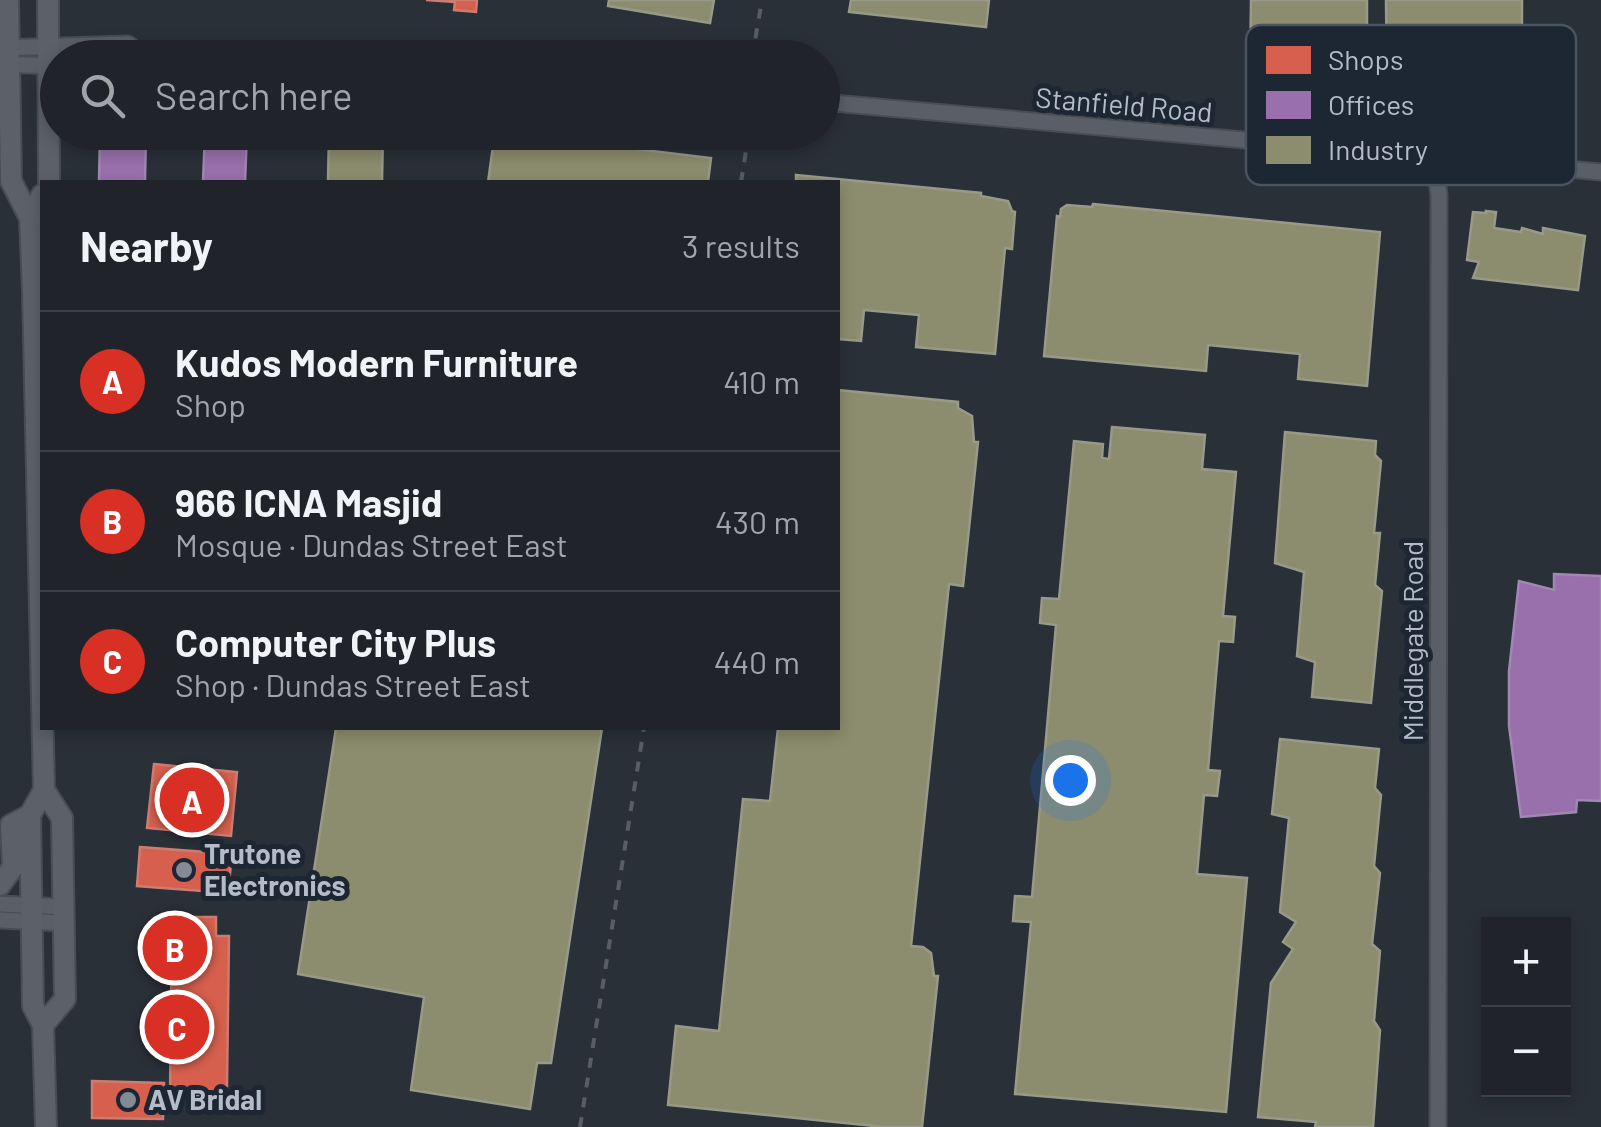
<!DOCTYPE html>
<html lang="en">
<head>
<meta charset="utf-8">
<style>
  :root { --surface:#20242a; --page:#2d3036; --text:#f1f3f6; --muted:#a2a4a8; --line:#3d4147; --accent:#d93025 }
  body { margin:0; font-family:Barlow,sans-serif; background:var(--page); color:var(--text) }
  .controls { position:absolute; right:30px; bottom:30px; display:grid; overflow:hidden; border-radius:0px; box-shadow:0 5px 15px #0003 }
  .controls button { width:90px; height:90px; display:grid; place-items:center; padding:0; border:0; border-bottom:2px solid var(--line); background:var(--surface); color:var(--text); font:50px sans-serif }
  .you { position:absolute; left:1070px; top:780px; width:35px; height:35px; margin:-25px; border:8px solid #fff; border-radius:50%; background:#1a73e8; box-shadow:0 0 0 15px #1a73e833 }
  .badge { display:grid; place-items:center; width:65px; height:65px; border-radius:50%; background:var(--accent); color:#fff; font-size:32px; font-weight:700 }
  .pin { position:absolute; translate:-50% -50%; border:5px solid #fff; box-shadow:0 2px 10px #0006 }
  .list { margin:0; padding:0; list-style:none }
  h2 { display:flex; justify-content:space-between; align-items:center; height:130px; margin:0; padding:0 40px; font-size:42px }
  h2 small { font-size:32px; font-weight:400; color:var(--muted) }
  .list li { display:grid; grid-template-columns:65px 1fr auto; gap:30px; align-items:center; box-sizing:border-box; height:140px; padding:0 40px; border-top:2px solid var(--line) }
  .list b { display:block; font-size:38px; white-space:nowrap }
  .list p { margin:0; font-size:32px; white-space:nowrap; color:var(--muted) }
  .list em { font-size:32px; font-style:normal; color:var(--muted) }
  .icon { flex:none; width:55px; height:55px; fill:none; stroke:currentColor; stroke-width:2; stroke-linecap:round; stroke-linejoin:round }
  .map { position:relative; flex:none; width:1601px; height:1127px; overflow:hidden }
  .search { position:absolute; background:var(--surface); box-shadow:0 5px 15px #0003; left:40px; top:40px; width:800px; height:110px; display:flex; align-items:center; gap:25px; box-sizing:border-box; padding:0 35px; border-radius:55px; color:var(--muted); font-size:38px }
  .panel { position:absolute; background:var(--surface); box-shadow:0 5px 15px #0003; left:40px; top:180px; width:800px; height:550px; border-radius:0px }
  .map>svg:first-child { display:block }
</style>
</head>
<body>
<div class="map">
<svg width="1601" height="1127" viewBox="0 0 1601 1127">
  <rect width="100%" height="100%" fill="#2a3038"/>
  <g fill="#d6604d" stroke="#cc7c72" stroke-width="2.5">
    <polygon points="426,0 477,0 476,12 454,10 455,2"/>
    <polygon points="154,764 237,772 231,836 147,828"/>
    <polygon points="140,847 232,854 228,893 137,886"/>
    <polygon points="172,917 216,917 216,936 229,936 227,1086 219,1086 219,1096 170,1096"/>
    <polygon points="92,1081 164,1083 163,1119 92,1118"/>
  </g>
  <g fill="#9970ab" stroke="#a187b4" stroke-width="2.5">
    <polygon points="205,132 247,132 245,182 203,182"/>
    <polygon points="100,135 146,135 145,182 99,182"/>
    <polygon points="1554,574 1601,576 1601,801 1577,800 1576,812 1521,817 1509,726 1509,671 1519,581 1554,590"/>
  </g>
  <g fill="#8c8c6e" stroke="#989a89" stroke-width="2.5">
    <polygon points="609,0 714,0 710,23 608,6"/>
    <polygon points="851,0 989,0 986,27 849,12"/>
    <polygon points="1251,0 1367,0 1367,70 1250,70"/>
    <polygon points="1386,0 1522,0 1522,87 1387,88"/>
    <polygon points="329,132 383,132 382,182 328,182"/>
    <polygon points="495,132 711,158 708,182 488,182"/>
    <polygon points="796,175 981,193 981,196 1008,201 1012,211 1015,212 1012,249 1005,248 995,354 916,347 919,315 864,310 861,341 838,339 838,182 796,182"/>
    <polygon points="1093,204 1380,232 1367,386 1298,379 1300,354 1208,345 1206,371 1044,356 1057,216 1060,217 1061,209 1067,205 1092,207"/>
    <polygon points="1486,211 1496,212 1494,228 1521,232 1522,228 1543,234 1543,228 1585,236 1578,290 1473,278 1479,262 1467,260 1473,212 1486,213"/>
    <polygon points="838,390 958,402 958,408 972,416 974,442 978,442 963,586 949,584 911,946 923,947 931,953 934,976 938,976 922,1127 884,1127 668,1105 676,1026 719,1031 743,799 770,801 778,728 838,728"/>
    <polygon points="1112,427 1205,435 1202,469 1236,472 1223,616 1235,617 1233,642 1219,641 1208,770 1220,771 1217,796 1204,795 1197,874 1247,878 1226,1112 1015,1094 1031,922 1013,921 1015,896 1032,897 1056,625 1040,623 1042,598 1059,599 1074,441 1103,444 1102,458 1109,459"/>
    <polygon points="1285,432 1376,441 1375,455 1381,461 1374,533 1380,533 1375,585 1382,591 1371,703 1312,697 1315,662 1297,656 1304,572 1275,563"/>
    <polygon points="336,728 602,728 551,1063 537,1063 530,1109 411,1090 424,997 298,974"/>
    <polygon points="1280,739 1379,749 1375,788 1381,795 1374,866 1380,873 1372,944 1380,951 1374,1021 1380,1030 1373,1127 1315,1127 1316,1122 1258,1117 1271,983 1293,949 1283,942 1296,922 1280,912 1289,818 1272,814"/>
  </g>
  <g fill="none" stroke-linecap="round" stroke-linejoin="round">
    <defs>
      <g id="minor">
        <polyline points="0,48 128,44 146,58"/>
        <polyline points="205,58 257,54 371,58"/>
        <polyline points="0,64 56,66"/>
        <polyline points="822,102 1601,172"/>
        <polyline points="1434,156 1439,195 1438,1127"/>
        <polyline points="0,904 64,907"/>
        <polyline points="0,920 64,923"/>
      </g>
      <g id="major">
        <polyline points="8,0 11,181 30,218 33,290 44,790 62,818 65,999 43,1025"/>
        <polyline points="48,0 49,182"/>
        <polyline points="30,218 42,195"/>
        <polyline points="44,790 30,815 33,1006 43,1025 46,1127"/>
        <polyline points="0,885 13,867 11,825 30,815"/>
      </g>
    </defs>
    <use href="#minor" stroke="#484c53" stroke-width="19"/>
    <use href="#major" stroke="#484c55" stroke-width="24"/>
    <use href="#minor" stroke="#5a5e66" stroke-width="15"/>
    <use href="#major" stroke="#5c6168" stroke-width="20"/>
    <g stroke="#595d64" stroke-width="4" stroke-dasharray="10 10" stroke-linecap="butt">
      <polyline points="752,58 762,0"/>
      <polyline points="741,182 749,132"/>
      <polyline points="580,1127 644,728"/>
    </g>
  </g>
  <g fill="#848b96" stroke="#1d2633" stroke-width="4">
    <circle cx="184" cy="870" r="10"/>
    <circle cx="128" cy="1100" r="10"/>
  </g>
  <g text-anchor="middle" stroke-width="10" stroke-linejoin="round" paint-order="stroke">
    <g font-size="28" fill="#b4bcc9" stroke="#1d2633">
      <text transform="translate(1124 105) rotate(5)" y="10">Stanfield Road</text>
      <text transform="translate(1413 641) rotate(-90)" y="10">Middlegate Road</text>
    </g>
    <g font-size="28" font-weight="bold" fill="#b4bcc9" stroke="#1d2633" text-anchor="start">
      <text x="204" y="864">Trutone<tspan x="204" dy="32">Electronics</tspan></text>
      <text x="148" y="1110">AV Bridal</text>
    </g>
  </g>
  <rect x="1246" y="25" width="330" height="160" rx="15" fill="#1d2633" stroke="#4a5360" stroke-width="2.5"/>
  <rect x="1266" y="46" width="45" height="28" fill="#d6604d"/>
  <rect x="1266" y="91" width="45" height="28" fill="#9970ab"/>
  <rect x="1266" y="136" width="45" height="28" fill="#8c8c6e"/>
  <g font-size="28" fill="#b4bcc9">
    <text x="1328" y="70">Shops</text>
    <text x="1328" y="115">Offices</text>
    <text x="1328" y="160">Industry</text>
  </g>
</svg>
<div class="controls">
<button>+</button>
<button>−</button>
</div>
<div class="you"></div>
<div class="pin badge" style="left:192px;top:800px">A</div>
<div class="pin badge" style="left:175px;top:948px">B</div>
<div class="pin badge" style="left:177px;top:1027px">C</div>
<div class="search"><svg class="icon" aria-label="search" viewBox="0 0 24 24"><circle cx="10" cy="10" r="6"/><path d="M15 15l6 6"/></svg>Search here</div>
<section class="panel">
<h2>Nearby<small>3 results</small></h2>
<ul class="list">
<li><span class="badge">A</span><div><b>Kudos Modern Furniture</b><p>Shop</p></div><em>410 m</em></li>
<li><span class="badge">B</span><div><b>966 ICNA Masjid</b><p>Mosque · Dundas Street East</p></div><em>430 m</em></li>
<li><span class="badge">C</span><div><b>Computer City Plus</b><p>Shop · Dundas Street East</p></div><em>440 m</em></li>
</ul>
</section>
</div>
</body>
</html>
